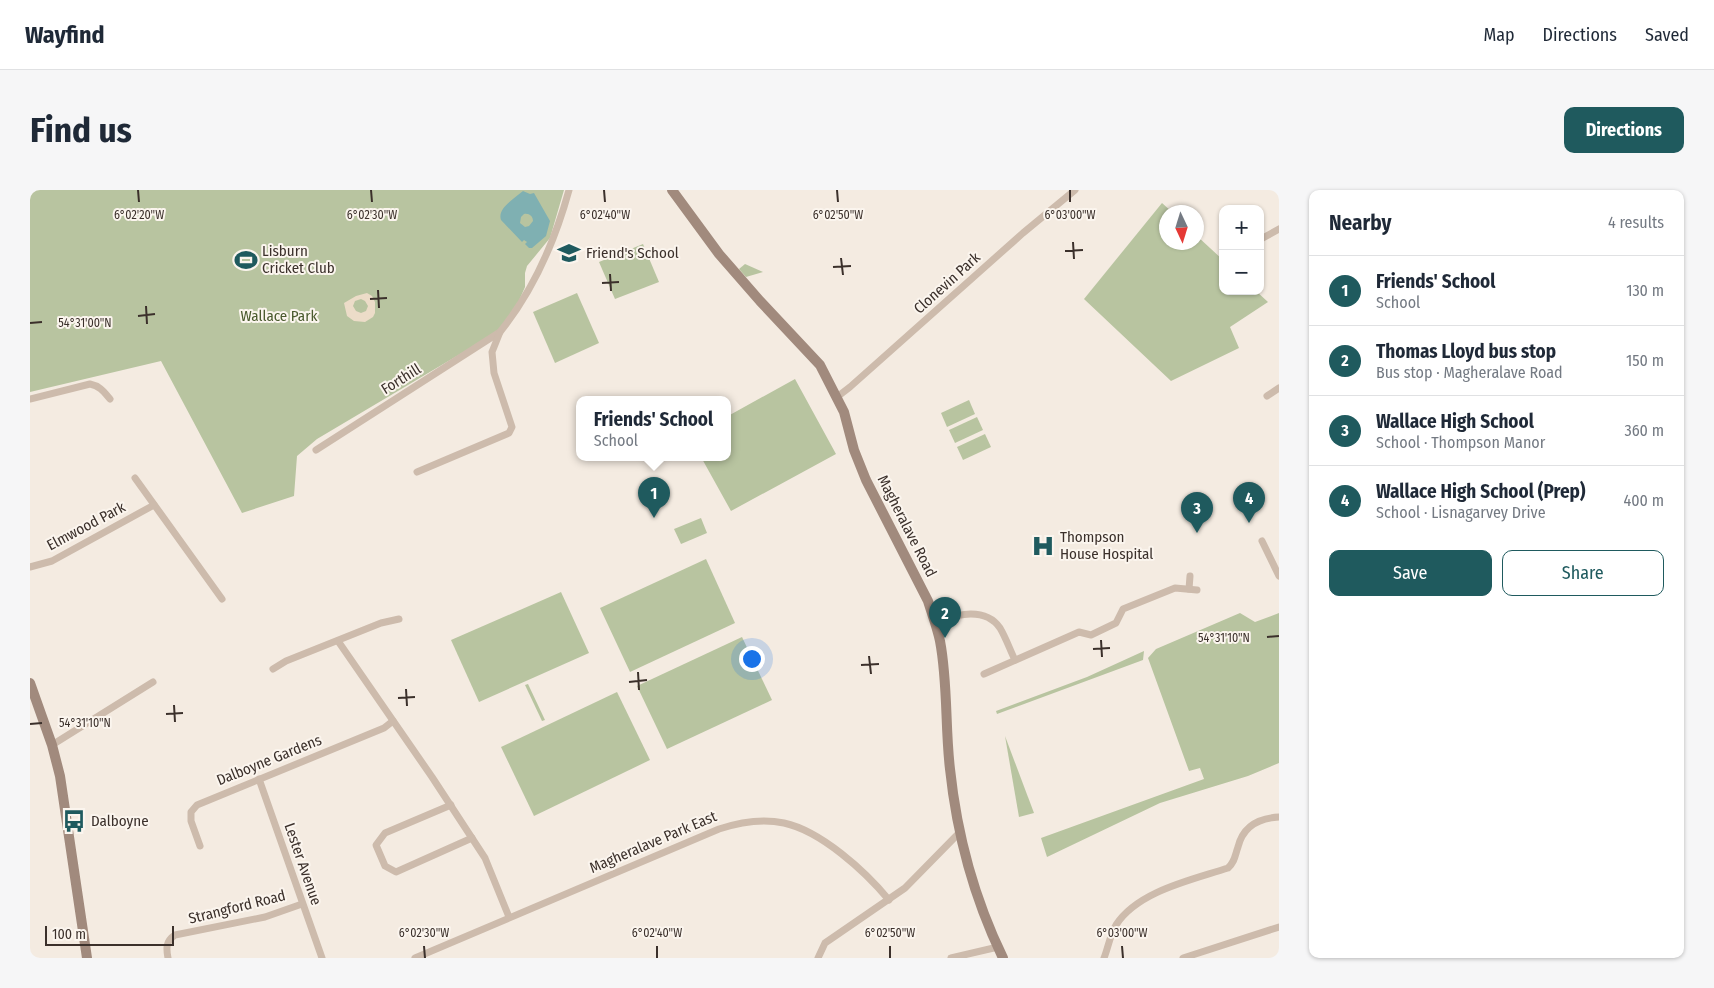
<!DOCTYPE html>
<html lang="en">
<head>
<meta charset="utf-8">
<style>
  :root { --surface:#fff; --page:#f6f6f7; --text:#1f2937; --muted:#747a83; --line:#e0e1e3; --accent:#1f5a5e }
  body { margin:0; font-family:"Fira Sans Condensed",sans-serif; background:var(--page); color:var(--text) }
  .controls { position:absolute; right:15px; top:15px; display:grid; overflow:hidden; border-radius:10px; box-shadow:0 1px 4px #0004 }
  .controls button { width:45px; height:45px; display:grid; place-items:center; padding:0; border:0; border-bottom:1px solid var(--line); background:var(--surface); color:var(--text); font:25px sans-serif }
  .compass { position:absolute; left:1129px; top:15px; width:45px; height:45px; border-radius:50%; background:var(--surface); box-shadow:0 1px 4px #0004; rotate:176deg }
  .scale { position:absolute; left:15px; bottom:12px; width:129px; box-sizing:border-box; padding-left:5px; border:2px solid #3b302b; border-top:0; font-size:14px; line-height:18px; white-space:nowrap; color:#3b302b; -webkit-text-stroke:4px #fbf5ee; paint-order:stroke }
  .you { position:absolute; left:721px; top:468px; width:18px; height:18px; margin:-12px; border:4px solid #fff; border-radius:50%; background:#1a73e8; box-shadow:0 0 0 8px #1a73e833 }
  .badge { display:grid; place-items:center; width:32px; height:32px; border-radius:50%; background:var(--accent); color:#fff; font-size:16px; font-weight:700 }
  .pin { position:absolute; translate:-50% -41px; filter:drop-shadow(0 1px 2px #0008) }
  .pin::after { content:''; position:absolute; top:26px; width:18px; height:15px; background:inherit; clip-path:polygon(0 0,100% 0,50% 100%) }
  .popup { position:absolute; left:546px; top:206px; width:155px; height:65px; box-sizing:border-box; display:grid; place-content:center; border-radius:10px; background:var(--surface); filter:drop-shadow(0 1px 4px #0005); font-size:16px; white-space:nowrap; color:var(--muted) }
  .popup b { font-size:19px; color:var(--text) }
  .popup::after { content:''; position:absolute; left:50%; top:100%; margin-left:-10px; border:10px solid transparent; border-top-color:var(--surface) }
  .list { margin:0; padding:0; list-style:none }
  h2 { display:flex; justify-content:space-between; align-items:center; height:65px; margin:0; padding:0 20px; font-size:21px }
  h2 small { font-size:16px; font-weight:400; color:var(--muted) }
  .list li { display:grid; grid-template-columns:32px 1fr auto; gap:15px; align-items:center; box-sizing:border-box; height:70px; padding:0 20px; border-top:1px solid var(--line) }
  .list b { display:block; font-size:19px; white-space:nowrap }
  .list p { margin:0; font-size:16px; white-space:nowrap; color:var(--muted) }
  .list em { font-size:16px; font-style:normal; color:var(--muted) }
  .actions { display:flex; gap:10px; padding:15px 20px }
  .actions a { flex:1; padding:11px 0; border:1px solid var(--accent); border-radius:10px; text-align:center; font-size:18px; color:var(--accent) }
  .actions .main { background:var(--accent); color:#fff }
  .map { position:relative; flex:none; width:1249px; height:768px; overflow:hidden; border-radius:10px }
  header { display:flex; align-items:center; gap:30px; box-sizing:border-box; height:70px; padding:0 25px; background:var(--surface); border-bottom:1px solid var(--line) }
  header strong { font-size:24px }
  nav { display:flex; gap:28px; margin-inline-start:auto; font-size:18px }
  .intro { display:flex; align-items:center; justify-content:space-between; box-sizing:border-box; height:120px; padding:0 30px }
  h1 { margin:0; font-size:35px }
  .button { padding:12px 22px; border-radius:10px; background:var(--accent); color:#fff; font-size:18px; font-weight:700 }
  main { display:flex; gap:30px; padding:0 30px }
  aside { flex:1; background:var(--surface); border-radius:10px; box-shadow:0 1px 4px #0004 }
  .map>svg:first-child { display:block }
</style>
</head>
<body>
<header>
<strong>Wayfind</strong>
<nav><a>Map</a><a>Directions</a><a>Saved</a></nav>
</header>
<div class="intro"><h1>Find us</h1><a class="button">Directions</a></div>
<main>
<div class="map">
<svg width="1249" height="768" viewBox="0 0 1249 768">
  <rect width="100%" height="100%" fill="#f4ebe1"/>
  <g fill="#b8c4a0">
    <polygon points="0,0 534,0 520,48 497,76 495,83 495,97 485,120 469,141 287,249 267,266 264,306 212,323 131,171 0,202"/>
    <polygon points="1132,13 1142,22 1136,22 1136,52 1166,52 1167,46 1193,70 1193,101 1226,101 1238,112 1200,137 1209,158 1141,191 1054,109"/>
    <polygon points="613,54 629,92 585,109 569,72"/>
    <polygon points="715,74 733,82 716,87 709,79"/>
    <polygon points="547,103 569,153 525,173 503,122"/>
    <polygon points="765,189 806,264 701,321 671,267 698,267 698,226"/>
    <polygon points="939,210 945,224 917,237 911,223"/>
    <polygon points="947,227 953,240 925,253 919,240"/>
    <polygon points="955,244 961,257 933,270 927,257"/>
    <polygon points="671,328 677,343 651,354 644,339"/>
    <polygon points="676,369 705,433 600,482 570,418"/>
    <polygon points="531,402 559,463 449,512 421,450"/>
    <polygon points="1210,423 1225,432 1249,423 1249,573 1218,586 1130,613 1017,667 1011,648 1174,589 1170,578 1159,581 1118,468 1126,459"/>
    <polygon points="712,447 742,510 637,559 607,496"/>
    <polygon points="1114,461 1113,470 967,524 966,521 1057,487"/>
    <polygon points="498,494 515,530 512,531 495,495"/>
    <polygon points="587,502 620,570 504,626 471,557"/>
    <polygon points="975,546 1004,623 989,627"/>
  </g>
  <path fill="#ecdcc8" fill-rule="evenodd" d="M337,103l5,3 3,6v11l-2,4 -8,5 -11,-1 -7,-5 -3,-13 12,-7zM331,109l4,2 3,5 -2,5 -5,2 -5,-2 -3,-5 2,-5z"/>
  <path fill="#7fb0b2" fill-rule="evenodd" d="M493,1l7,3 4,-1 16,28 -4,15 -14,12h-3l-4,-4 2,-2 -3,-2 -2,2 -21,-22c-4,-12 13,-21 22,-29zM494,24c5,-1 9,2 9,7l-4,5 -4,1 -5,-4 1,-6z"/>
  <g fill="none" stroke-linecap="round" stroke-linejoin="round">
    <g stroke="#cdbbac" stroke-width="7">
      <polyline points="1231,49 1249,39"/>
      <polyline points="1237,206 1249,198"/>
      <polyline points="807,207 820,197 993,43 1045,0"/>
      <path d="M0,209l60,-15c10,2 14,8 20,15"/>
      <path d="M286,260l184,-118c33,-41 55,-91 69,-142"/>
      <polyline points="387,282 479,243 482,237 464,183 462,162 470,142"/>
      <polyline points="105,288 192,409"/>
      <polyline points="1232,351 1249,386"/>
      <polyline points="0,377 22,371 124,315"/>
      <polyline points="1159,399 1160,386"/>
      <path d="M905,431c21,-6 50,-15 65,7 6,10 10,22 15,32"/>
      <polyline points="308,451 402,587 455,668 479,727"/>
      <polyline points="243,479 256,471 351,433 369,429"/>
      <polyline points="954,484 1049,442 1061,445 1086,433 1093,419 1145,398 1167,400"/>
      <polyline points="22,555 123,492"/>
      <polyline points="229,589 292,768"/>
      <polyline points="421,615 355,643 346,655 355,676 366,682 442,648"/>
      <polyline points="170,656 161,631 161,622 167,615 354,538 363,531"/>
      <path d="M138,768c-2,-10 -2,-17 7,-23l90,-18 37,-13"/>
      <path d="M385,768l304,-129c21,-7 42,-11 65,-6 37,8 81,48 105,77"/>
      <polyline points="788,768 795,753 875,698 929,643"/>
      <polyline points="921,768 968,757"/>
      <path d="M1074,768c4,-10 6,-23 12,-33 22,-34 76,-45 112,-57 7,-6 7,-13 10,-21 5,-21 21,-29 41,-30"/>
      <polyline points="1153,768 1249,737"/>
    </g>
    <g stroke="#a18a7d" stroke-width="10">
      <path d="M642,0l47,64 41,47 60,64 24,47 10,38 12,30 62,121c4,13 9,26 12,40 8,42 5,86 10,128 7,67 24,129 53,189"/>
      <polyline points="0,493 22,555 30,586 57,768"/>
    </g>
  </g>
  <path fill="none" stroke="#3b302b" stroke-width="2" d="M108,0l1,12M341,0l1,12M574,0l1,12M807,0l1,12M1040,0v12M1043,52l1,17M1035,61l18,-1M811,68l2,17M803,77l18,-1M580,84l1,17M572,93l17,-1M348,100l1,18M340,109l17,-1M116,116l1,18M108,126l17,-2M0,133l12,-1M1237,447l12,-1M1071,450l1,17M1063,459l17,-1M839,466l2,18M831,475l18,-1M608,482l1,18M599,492l18,-2M376,499l1,17M368,508l17,-1M144,515l1,17M136,524l17,-1M0,534l12,-1M394,756l1,12M627,756v12M860,756v12M1092,756l1,12"/>
  <defs>
    <symbol id="school-bare" viewBox="-9 -9 18 18"><path d="M0-5L7-2L0 1L-7-2ZM-4 1L0 2.5L4 1V4Q0 6-4 4Z" fill="#1f5a5e" stroke="#fbf5ee" stroke-width="2.5" paint-order="stroke"/></symbol>
    <symbol id="stadium-bare" viewBox="-9 -9 18 18"><path d="M0-5a6.5 5 0 1 0 0 10a6.5 5 0 1 0 0-10ZM-3.5-1.8h7v3.6h-7Z" fill="#1f5a5e" stroke="#fbf5ee" stroke-width="2.5" paint-order="stroke"/></symbol>
    <symbol id="hospital-bare" viewBox="-9 -9 18 18"><path d="M-5-5h3v3.5h4V-5h3V5h-3V1.5h-4V5h-3Z" fill="#1f5a5e" stroke="#fbf5ee" stroke-width="2.5" paint-order="stroke"/></symbol>
    <symbol id="bus-bare" viewBox="-9 -9 18 18"><path d="M-5-6H5V4H4V6H2V4H-2V6H-4V4H-5ZM-3.5-4V0h7V-4ZM-3.5 1.2v1.5H-2V1.2ZM2 1.2v1.5H3.5V1.2Z" fill="#1f5a5e" stroke="#fbf5ee" stroke-width="2.5" paint-order="stroke"/></symbol>
  </defs>
  <g fill-rule="evenodd">
    <use href="#school-bare" x="523" y="47" width="32" height="32"/>
    <use href="#stadium-bare" x="200" y="54" width="32" height="32"/>
    <use href="#hospital-bare" x="997" y="340" width="32" height="32"/>
    <use href="#bus-bare" x="28" y="615" width="32" height="32"/>
  </g>
  <g text-anchor="middle" stroke-width="4" stroke-linejoin="round" paint-order="stroke">
    <g font-size="15" fill="#3b302b" stroke="#fbf5ee" text-anchor="start">
      <text x="232" y="66">Lisburn<tspan x="232" dy="17">Cricket Club</tspan></text>
      <text x="556" y="68">Friend's School</text>
      <text x="1030" y="352">Thompson<tspan x="1030" dy="17">House Hospital</tspan></text>
      <text x="61" y="636">Dalboyne</text>
    </g>
    <g font-size="15" fill="#3b302b" stroke="#fbf5ee">
      <text transform="translate(917 93) rotate(-42)" y="5">Clonevin Park</text>
      <text transform="translate(371 189) rotate(-32)" y="5">Forthill</text>
      <text transform="translate(56 336) rotate(-28)" y="5">Elmwood Park</text>
      <text transform="translate(877 336) rotate(63)" y="5">Magheralave Road</text>
      <text transform="translate(239 570) rotate(-22)" y="5">Dalboyne Gardens</text>
      <text transform="translate(623 652) rotate(-23)" y="5">Magheralave Park East</text>
      <text transform="translate(273 674) rotate(71)" y="5">Lester Avenue</text>
      <text transform="translate(207 717) rotate(-14)" y="5">Strangford Road</text>
    </g>
    <g font-size="15" fill="#4a5a2e" stroke="#fbf5ee">
      <text x="249" y="131">Wallace Park</text>
    </g>
  </g>
  <g font-size="12" text-anchor="middle" fill="#3b302b" stroke="#fbf5ee" stroke-width="4" stroke-linejoin="round" paint-order="stroke">
    <text x="109" y="29">6°02'20"W</text>
    <text x="342" y="29">6°02'30"W</text>
    <text x="575" y="29">6°02'40"W</text>
    <text x="808" y="29">6°02'50"W</text>
    <text x="1040" y="29">6°03'00"W</text>
    <text x="55" y="137">54°31'00"N</text>
    <text x="1194" y="452">54°31'10"N</text>
    <text x="55" y="537">54°31'10"N</text>
    <text x="394" y="747">6°02'30"W</text>
    <text x="627" y="747">6°02'40"W</text>
    <text x="860" y="747">6°02'50"W</text>
    <text x="1092" y="747">6°03'00"W</text>
  </g>
</svg>
<div class="controls">
<button>+</button>
<button>−</button>
</div>
<svg class="compass" viewBox="-18 -18 36 36"><path d="M0-13l5 13h-10z" fill="#e53935"/><path d="M0 13l5-13h-10z" fill="#747a83"/></svg>
<div class="scale">100 m</div>
<div class="you"></div>
<div class="pin badge" style="left:624px;top:328px">1</div>
<div class="popup"><b>Friends' School</b>School</div>
<div class="pin badge" style="left:915px;top:448px">2</div>
<div class="pin badge" style="left:1167px;top:343px">3</div>
<div class="pin badge" style="left:1219px;top:333px">4</div>
</div>
<aside>
<h2>Nearby<small>4 results</small></h2>
<ul class="list">
<li><span class="badge">1</span><div><b>Friends' School</b><p>School</p></div><em>130 m</em></li>
<li><span class="badge">2</span><div><b>Thomas Lloyd bus stop</b><p>Bus stop · Magheralave Road</p></div><em>150 m</em></li>
<li><span class="badge">3</span><div><b>Wallace High School</b><p>School · Thompson Manor</p></div><em>360 m</em></li>
<li><span class="badge">4</span><div><b>Wallace High School (Prep)</b><p>School · Lisnagarvey Drive</p></div><em>400 m</em></li>
</ul>
<div class="actions"><a class="main">Save</a><a>Share</a></div>
</aside>
</main>
</body>
</html>
